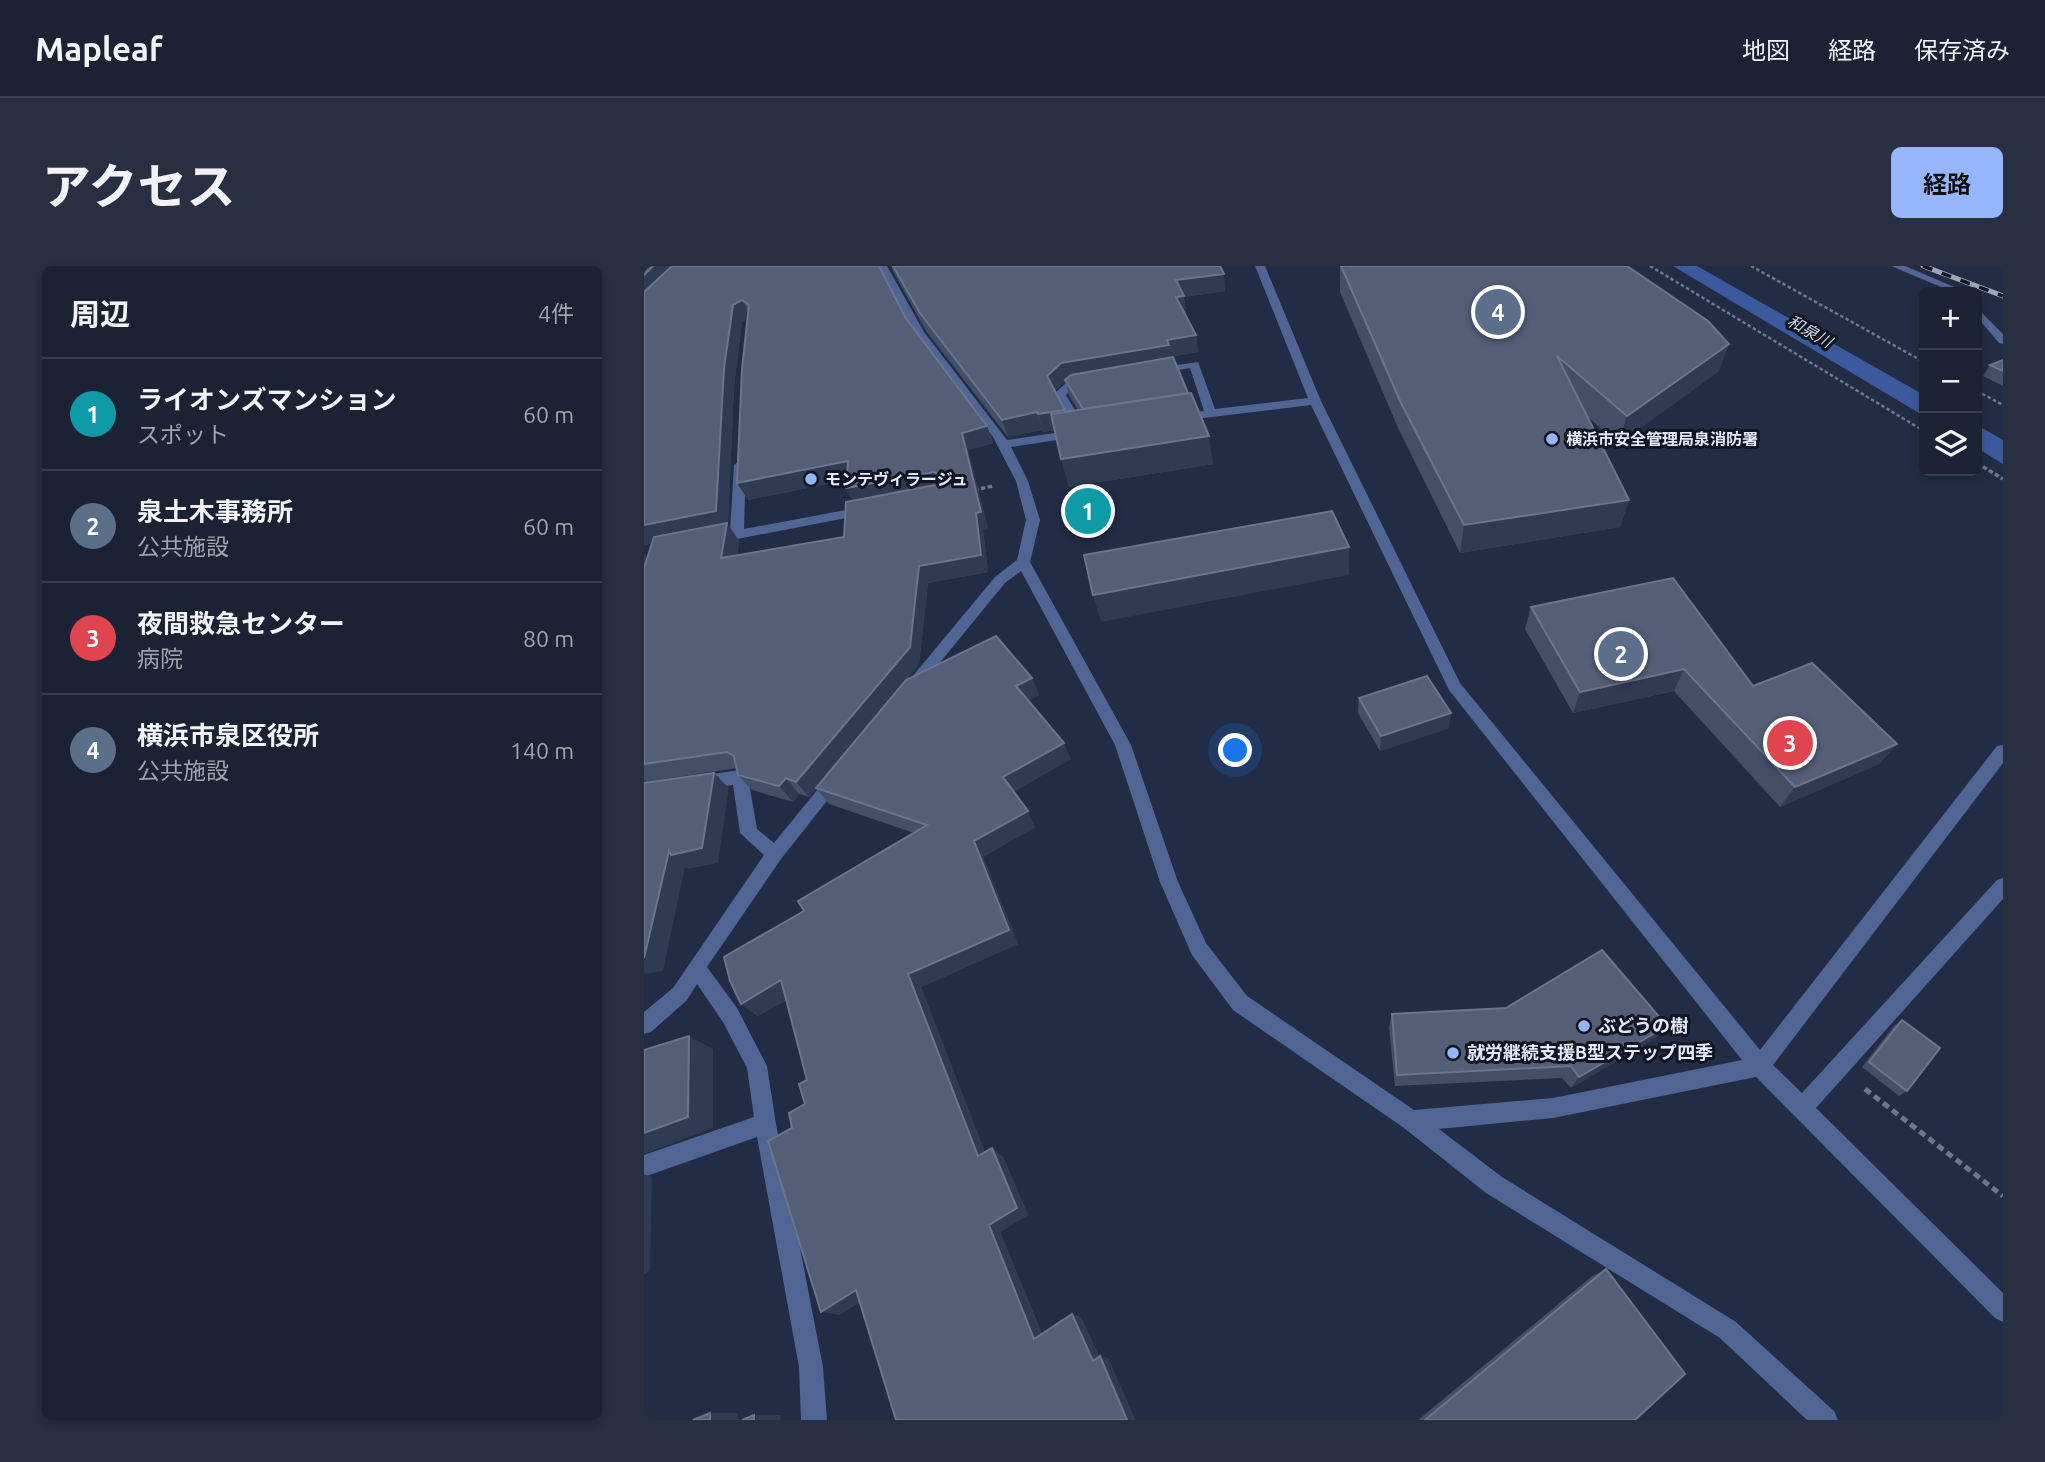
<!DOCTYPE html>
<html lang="ja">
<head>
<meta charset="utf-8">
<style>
  :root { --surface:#1a2234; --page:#272f40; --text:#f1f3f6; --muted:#9fa4ac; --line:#383f4f; --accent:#95b6fd }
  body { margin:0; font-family:Ubuntu,"Noto Sans JP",sans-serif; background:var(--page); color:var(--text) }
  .controls { position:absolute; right:21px; top:21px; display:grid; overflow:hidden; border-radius:10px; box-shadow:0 4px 10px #0003 }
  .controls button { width:63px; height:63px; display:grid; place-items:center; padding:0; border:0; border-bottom:2px solid var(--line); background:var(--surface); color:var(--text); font:35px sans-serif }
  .you { position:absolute; left:592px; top:485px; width:24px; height:24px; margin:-18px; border:5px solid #fff; border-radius:50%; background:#1a73e8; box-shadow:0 0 0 10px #1a73e833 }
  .badge { display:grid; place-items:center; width:46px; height:46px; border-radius:50%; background:var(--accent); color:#fff; font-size:23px; font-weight:700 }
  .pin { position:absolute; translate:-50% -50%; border:4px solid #fff; box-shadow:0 2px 7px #0006 }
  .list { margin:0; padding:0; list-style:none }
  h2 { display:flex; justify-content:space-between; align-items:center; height:91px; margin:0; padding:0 28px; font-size:30px }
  h2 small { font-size:23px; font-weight:400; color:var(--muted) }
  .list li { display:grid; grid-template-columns:46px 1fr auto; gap:21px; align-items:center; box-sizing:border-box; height:112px; padding:0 28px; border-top:2px solid var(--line) }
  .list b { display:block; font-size:26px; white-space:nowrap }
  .list p { margin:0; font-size:23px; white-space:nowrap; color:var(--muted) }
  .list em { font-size:23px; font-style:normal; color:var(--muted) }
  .icon { flex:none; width:38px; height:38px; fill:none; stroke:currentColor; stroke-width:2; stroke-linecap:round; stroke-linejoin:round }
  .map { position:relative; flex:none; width:1359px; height:1154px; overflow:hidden; border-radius:10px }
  header { display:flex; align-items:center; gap:42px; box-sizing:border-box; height:98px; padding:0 35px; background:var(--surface); border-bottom:2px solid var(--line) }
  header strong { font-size:33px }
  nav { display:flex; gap:38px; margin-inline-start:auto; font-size:24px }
  .intro { display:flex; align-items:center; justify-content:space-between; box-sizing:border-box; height:168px; padding:0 42px }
  h1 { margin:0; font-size:49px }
  .button { padding:18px 32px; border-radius:10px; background:var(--accent); color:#111; font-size:24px; font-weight:700 }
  main { display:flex; gap:42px; padding:0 42px }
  aside { flex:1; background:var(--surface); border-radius:10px; box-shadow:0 4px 10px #0003 }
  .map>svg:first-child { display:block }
</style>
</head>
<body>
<header>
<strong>Mapleaf</strong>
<nav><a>地図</a><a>経路</a><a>保存済み</a></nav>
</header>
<div class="intro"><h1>アクセス</h1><a class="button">経路</a></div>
<main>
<aside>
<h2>周辺<small>4件</small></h2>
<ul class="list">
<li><span class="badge" style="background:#0f9aa8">1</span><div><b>ライオンズマンション</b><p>スポット</p></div><em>60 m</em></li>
<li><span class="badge" style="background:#5c6f8a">2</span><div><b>泉土木事務所</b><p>公共施設</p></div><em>60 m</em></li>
<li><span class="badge" style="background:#e0444e">3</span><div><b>夜間救急センター</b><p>病院</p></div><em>80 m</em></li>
<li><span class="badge" style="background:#5c6f8a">4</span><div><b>横浜市泉区役所</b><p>公共施設</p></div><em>140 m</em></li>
</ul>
</aside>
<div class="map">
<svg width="1359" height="1154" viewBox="0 0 1359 1154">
  <rect width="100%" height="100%" fill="#222d45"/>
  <g fill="#3b599d">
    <polygon points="1029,0 1053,0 1280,129 1280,150"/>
    <polygon points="1333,159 1359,174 1359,198 1333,182"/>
  </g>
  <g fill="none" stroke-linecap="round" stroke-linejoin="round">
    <g stroke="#6d778c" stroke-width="2.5" stroke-dasharray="3.5 2.5" stroke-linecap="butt">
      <polyline points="1006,0 1280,165"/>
      <polyline points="1107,0 1280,96"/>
      <polyline points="1333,125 1359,139"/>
      <polyline points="1333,197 1336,199"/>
    </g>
    <g stroke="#6d778c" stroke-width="3.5" stroke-dasharray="4.5 2.5" stroke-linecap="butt">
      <polyline points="1333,197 1359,213"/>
      <polyline points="330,224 349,220"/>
    </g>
    <polyline stroke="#6d778c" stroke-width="5" stroke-dasharray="7 4.5" stroke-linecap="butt" points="1221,823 1359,930"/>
    <g fill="#506594" fill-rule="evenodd">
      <polygon points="233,0 243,0 280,66 363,174 431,164 410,128 422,117 445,113 451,116 430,122 422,129 443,164 439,170 367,181 384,215 396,254 386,296 487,479 534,616 562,677 603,730 770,844 909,832 1098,794 805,424 667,139 535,155 529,151 535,147 560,145 546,102 511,108 505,105 507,103 554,96 571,143 664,132 611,0 621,0 677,135 816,417 1116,784 1353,480 1359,479 1359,497 1129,799 1158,827 1353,614 1359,612 1359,633 1172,842 1359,1027 1359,1056 1351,1052 1112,811 909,852 795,863 858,911 1092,1056 1190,1145 1194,1154 1163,1154 1076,1072 842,927 760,862 589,744 548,689 516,616 471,479 377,305 361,317 271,427 266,429 258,423 351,311 373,294 382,254 372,215 349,171 270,67"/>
      <polygon points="1247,0 1261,0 1322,26 1309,26"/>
      <polygon points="1333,42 1359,68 1359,78 1355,77 1333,51"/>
      <polygon points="96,195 102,199 100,263 223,240 230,244 223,248 93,273 63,276 63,270 86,265 90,199"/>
      <polygon points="96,504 102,506 104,511 113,563 130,577 187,507 199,507 201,512 137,593 63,701 93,742 123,800 132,858 179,1101 183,1154 157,1154 155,1101 113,871 0,911 0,889 110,851 103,802 79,756 53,718 43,734 7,766 0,768 0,746 29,722 120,589 96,567 89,519 54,524 48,522 46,517 48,512 54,510"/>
    </g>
    <defs>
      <polyline id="rail" points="1279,0 1359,30"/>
    </defs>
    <use href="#rail" stroke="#9ea7ba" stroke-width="5"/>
    <use href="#rail" stroke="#111621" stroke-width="3.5" stroke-dasharray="10" stroke-linecap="butt"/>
  </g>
  <g fill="#434f67" fill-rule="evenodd">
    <path d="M0,0l261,51 82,109 6,17 -25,7 20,79 -5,1 5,42 -60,11 -9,81 -13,16 126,-2 7,17 -10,5 42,59 -58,33 22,35 -52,30 35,87 -97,43 64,166 7,-5 11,9 25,58 -28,17 42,102 39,-17 18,40 9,1 27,62 -275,-118 -21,13 -47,-187 13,-24 2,-24 -21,-80 -28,16 -17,-12 63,-93 110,-78 -85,-29 -13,-16 -7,9 -10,-3 -6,8 -41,-12 -14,-15 -1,-7 -93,14v-214l8,-25 -8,2zM103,53l1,181 99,-20 -1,8 7,12 -9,37 -107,18 2,-14 -11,-17 6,-138 8,-64z"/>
    <path d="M247,0h329l5,25 -41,6 2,16h-2l12,22 2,17 -28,5 43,107 -144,23 -15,-57 -11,2 -1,-2 -34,7 -82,-106 -32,-58zM422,114l3,16 9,14 -12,2 -11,-21z"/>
    <polygon points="696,0 1075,105 974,178 943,150 985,234 976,261 816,287 755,164 696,26"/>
    <polygon points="1359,94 1359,120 1339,110 1346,99"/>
    <polygon points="887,341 1109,420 1253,478 1235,498 1136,541 1030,425 929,447 881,363"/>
    <polygon points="715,432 805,462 736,485 714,447"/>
    <polygon points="748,748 1012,772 927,822 918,812 751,820 745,761"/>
    <polygon points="1258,754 1263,825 1255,830 1218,801 1250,760"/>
    <polygon points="962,1003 991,1154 774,1154 947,1011"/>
  </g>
  <g fill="#2f3a53">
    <polygon points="9,0 36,0 0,36 0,9"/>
    <polygon points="580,8 581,25 540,31 542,47 534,48 532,31 532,14"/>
    <polygon points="98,34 107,51 98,56 90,120 84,258 95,275 89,309 77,292 82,263 0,279 0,259 80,102 89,39"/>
    <polygon points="552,69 554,86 526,91 527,96 422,114 407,128 403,110 417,97 523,74"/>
    <polygon points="1085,78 1075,105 974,178 983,150"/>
    <polygon points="421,144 426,162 399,166 394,148"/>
    <polygon points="393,146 398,164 364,171 358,154"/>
    <polygon points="343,160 349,177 324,184 344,263 339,264 344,306 284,317 275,398 165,531 152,516 275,300 318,167"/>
    <polygon points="565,170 569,198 425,221 417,193"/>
    <polygon points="204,195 213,212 104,234 93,217"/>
    <polygon points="290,206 298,223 211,239 202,222"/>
    <polygon points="985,234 976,261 816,287 820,259"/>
    <polygon points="705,281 705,309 457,356 449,329"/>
    <polygon points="0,287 3,291 0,302"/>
    <polygon points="1040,403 1030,425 929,447 936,426"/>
    <polygon points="388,412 395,429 380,437 372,420"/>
    <polygon points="807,447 805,462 736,485 737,470"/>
    <polygon points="420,477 427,493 367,527 359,511"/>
    <polygon points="1253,478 1235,498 1136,541 1151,521"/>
    <polygon points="70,507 85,522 74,597 44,603 41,601 19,705 0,708 0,692 25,585"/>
    <polygon points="142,512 155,528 149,536 135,520"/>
    <polygon points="384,545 391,561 339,591 374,678 277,721 346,899 334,890 264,708 330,575"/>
    <polygon points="137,714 153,727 114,750 97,738"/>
    <polygon points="1023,760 1012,772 927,822 935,811"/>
    <polygon points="45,770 69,783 69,862 0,888 0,867"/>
    <polygon points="348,882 359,891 384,949 356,966 401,1076 390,1073 345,959"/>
    <polygon points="0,908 8,911 6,1005 0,1008"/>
    <polygon points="212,1024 229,1028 195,1049 177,1046"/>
    <polygon points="428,1048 437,1051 458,1096 449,1095"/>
    <polygon points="456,1090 464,1092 491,1154 483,1154"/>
    <rect x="66" y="1147" width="28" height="7"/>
    <polygon points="110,1149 136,1149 137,1154 110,1154"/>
  </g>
  <g fill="#545f77" stroke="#6a758b" stroke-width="2">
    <polygon points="0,0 9,0 0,9"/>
    <polygon points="28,0 235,0 261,51 343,160 318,167 337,246 332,247 337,289 275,300 266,381 152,516 142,512 135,520 94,509 90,490 83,486 0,498 0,302 10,271 83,257 77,292 200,271 202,236 291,219 299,213 290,206 202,222 204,195 93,217 98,103 105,39 98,34 89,39 80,102 72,245 0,259 0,26"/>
    <polygon points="249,0 576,0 580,8 532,14 540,30 532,31 552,69 523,74 525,79 417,97 403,110 421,144 394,148 393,146 358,154 276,47"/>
    <polygon points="697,0 983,0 1064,55 1085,78 983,150 913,90 985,234 820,259 757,137"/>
    <polygon points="529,91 544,127 439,143 421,114 427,109"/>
    <polygon points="1359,94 1359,105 1346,99"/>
    <polygon points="547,127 565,170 417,193 407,148"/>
    <polygon points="688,245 705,281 449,329 440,289"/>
    <polygon points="1029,312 1109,420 1168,397 1253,478 1151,521 1040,403 936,426 887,341"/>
    <polygon points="352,370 388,412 372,420 420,477 359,511 384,545 330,575 365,664 264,708 334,890 348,882 373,942 345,959 390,1073 428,1048 449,1095 456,1090 483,1154 252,1154 212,1024 177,1046 124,875 148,862 145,847 161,838 155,818 163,814 137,714 97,738 86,715 80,691 160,645 154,635 283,559 172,522 262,414"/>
    <polygon points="783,410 807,447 737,470 715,432"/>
    <polygon points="70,507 58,582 27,589 25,585 0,692 0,517"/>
    <polygon points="958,684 1023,760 935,811 927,800 753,809 748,748 862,742"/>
    <polygon points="1258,754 1296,782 1263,825 1225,796"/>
    <polygon points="45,770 44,851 0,867 0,784"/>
    <polygon points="962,1003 1041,1108 991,1154 781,1154"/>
    <polygon points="66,1147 66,1154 49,1154"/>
    <polygon points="110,1149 110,1154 98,1154"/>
  </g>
  <g fill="#95b6fd" stroke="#111621" stroke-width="2.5">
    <circle cx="908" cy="173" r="7"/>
    <circle cx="167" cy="213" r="7"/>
    <circle cx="940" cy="760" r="7"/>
    <circle cx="809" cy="787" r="7"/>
  </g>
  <g text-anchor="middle" stroke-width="6" stroke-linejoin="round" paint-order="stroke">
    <g font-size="16" font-style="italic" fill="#cfd9ec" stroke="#111621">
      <text transform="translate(1166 65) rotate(30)" y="6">和泉川</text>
    </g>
    <g font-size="16" font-weight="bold" fill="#e2eafa" stroke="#111621" text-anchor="start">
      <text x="922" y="179">横浜市安全管理局泉消防署</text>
      <text x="181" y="219">モンテヴィラージュ</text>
    </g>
    <g font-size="18" font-weight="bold" fill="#e2eafa" stroke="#111621" text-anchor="start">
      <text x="954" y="766">ぶどうの樹</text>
      <text x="823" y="793">就労継続支援B型ステップ四季</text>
    </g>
  </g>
</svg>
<div class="controls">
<button>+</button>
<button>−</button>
<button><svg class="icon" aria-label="layers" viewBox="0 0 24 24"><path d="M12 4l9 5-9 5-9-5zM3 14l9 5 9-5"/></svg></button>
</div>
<div class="you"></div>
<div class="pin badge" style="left:444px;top:245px;background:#0f9aa8">1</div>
<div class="pin badge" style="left:977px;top:388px;background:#5c6f8a">2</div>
<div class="pin badge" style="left:1146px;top:477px;background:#e0444e">3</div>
<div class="pin badge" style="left:854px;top:46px;background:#5c6f8a">4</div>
</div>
</main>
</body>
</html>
